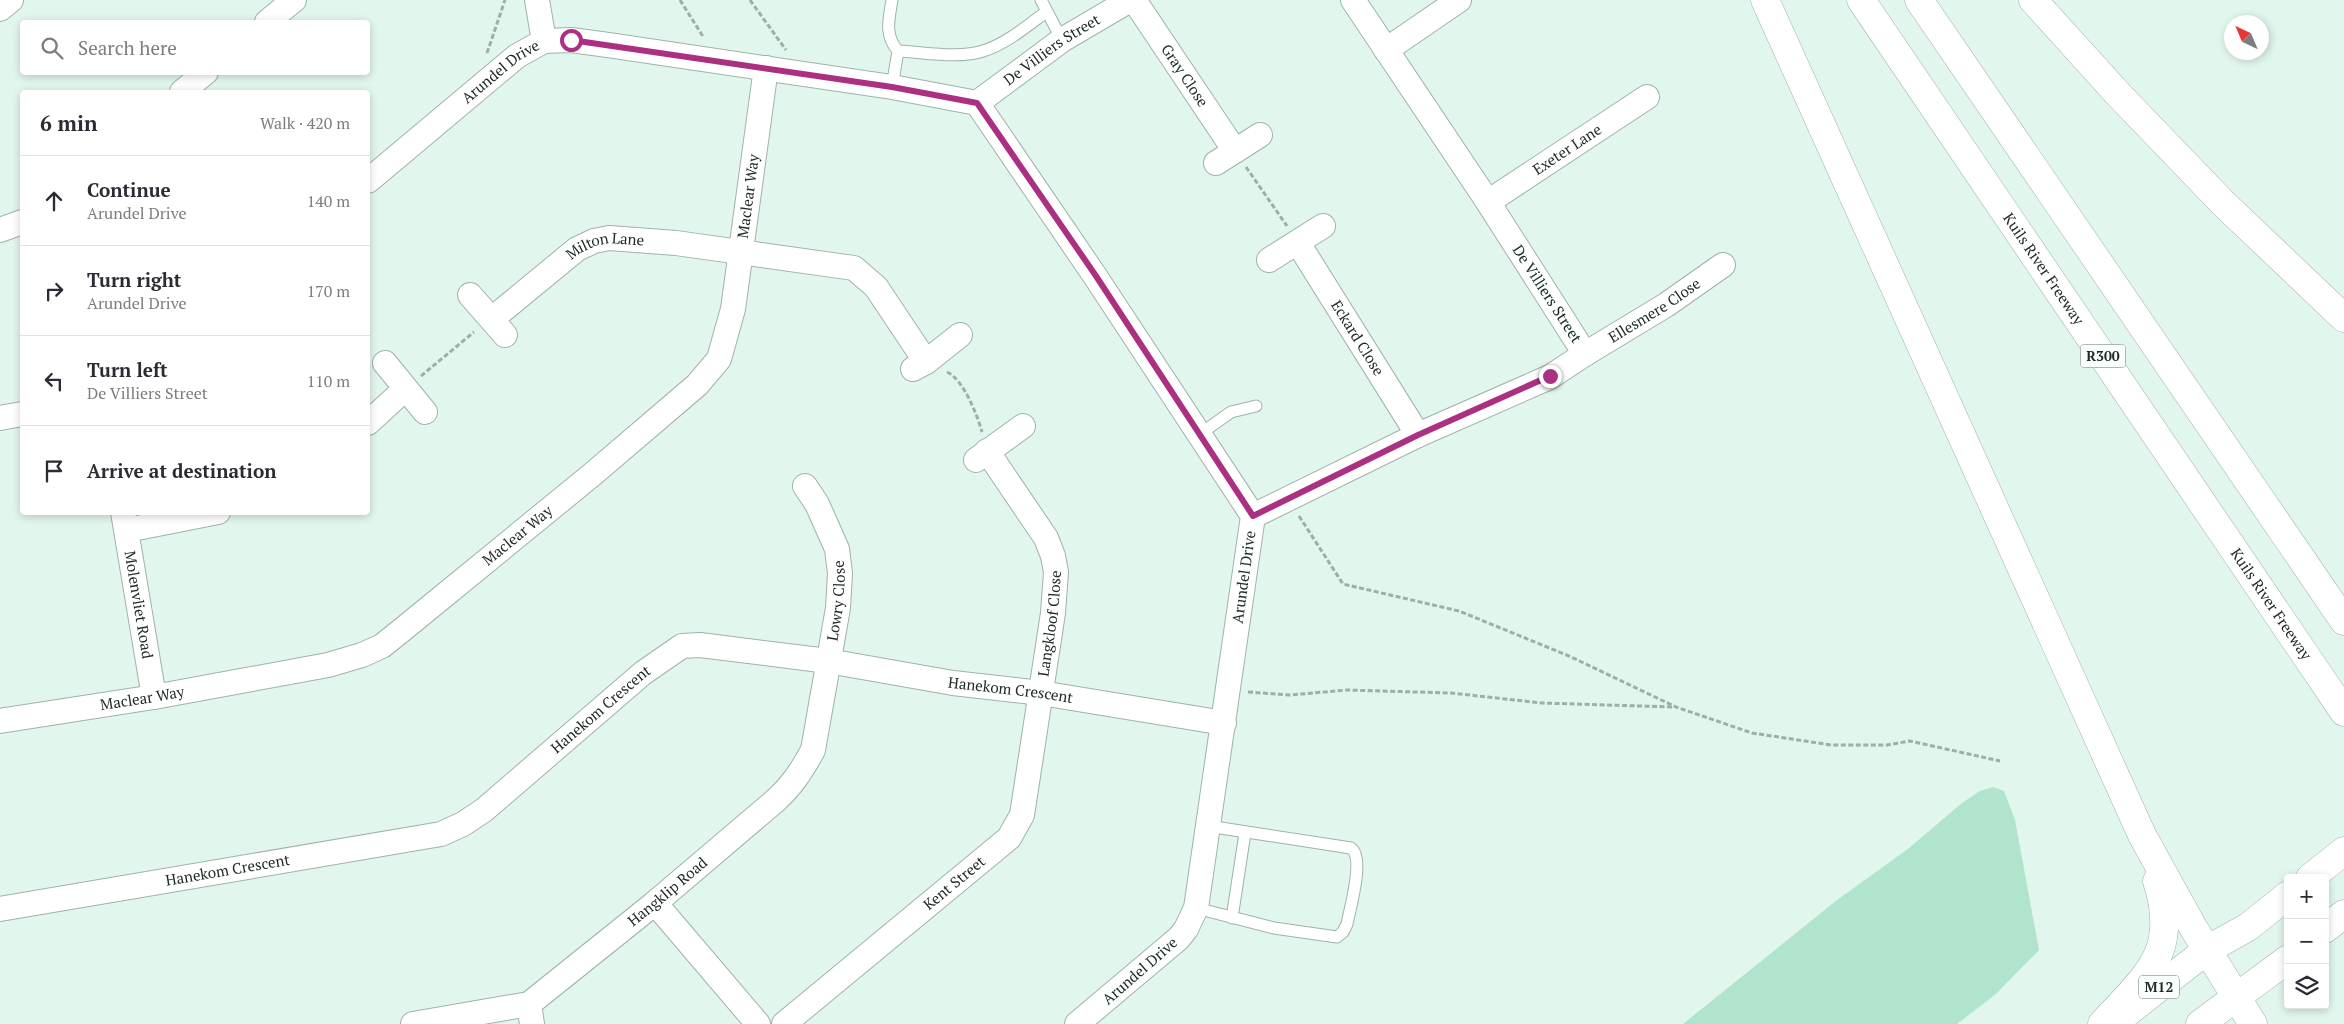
<!DOCTYPE html>
<html lang="en">
<head>
<meta charset="utf-8">
<style>
  :root { --surface:#fff; --page:#f2f2f3; --text:#2b2b33; --muted:#7c7c81; --line:#e1e1e2 }
  body { margin:0; font-family:"PT Serif",serif; background:var(--page); color:var(--text) }
  .controls { position:absolute; right:15px; bottom:15px; display:grid; overflow:hidden; border-radius:5px; box-shadow:0 2px 8px #0003 }
  .controls button { width:45px; height:45px; display:grid; place-items:center; padding:0; border:0; border-bottom:1px solid var(--line); background:var(--surface); color:var(--text); font:25px sans-serif }
  .compass { position:absolute; left:2224px; top:15px; width:45px; height:45px; border-radius:50%; background:var(--surface); box-shadow:0 2px 8px #0003; rotate:316deg }
  .stop { position:absolute; width:15px; height:15px; margin:-11px; border:4px solid #ac3082; border-radius:50%; background:#fff }
  .stop.end { background:#ac3082; border-color:#fff; box-shadow:0 1px 5px #0008 }
  .list { margin:0; padding:0; list-style:none }
  h2 { display:flex; justify-content:space-between; align-items:center; height:65px; margin:0; padding:0 20px; font-size:21px }
  h2 small { font-size:16px; font-weight:400; color:var(--muted) }
  .list li { display:grid; grid-template-columns:32px 1fr auto; gap:15px; align-items:center; box-sizing:border-box; height:90px; padding:0 20px; border-top:1px solid var(--line) }
  .list b { display:block; font-size:19px; white-space:nowrap }
  .list p { margin:0; font-size:16px; white-space:nowrap; color:var(--muted) }
  .list em { font-size:16px; font-style:normal; color:var(--muted) }
  .icon { flex:none; width:28px; height:28px; fill:none; stroke:currentColor; stroke-width:2; stroke-linecap:round; stroke-linejoin:round }
  .map { position:relative; flex:none; width:2344px; height:1024px; overflow:hidden }
  .search { position:absolute; background:var(--surface); box-shadow:0 2px 8px #0003; left:20px; top:20px; width:350px; height:55px; display:flex; align-items:center; gap:12px; box-sizing:border-box; padding:0 18px; border-radius:5px; color:var(--muted); font-size:19px }
  .panel { position:absolute; background:var(--surface); box-shadow:0 2px 8px #0003; left:20px; top:90px; width:350px; height:425px; border-radius:5px }
  .map>svg:first-child { display:block }
</style>
</head>
<body>
<div class="map">
<svg width="2344" height="1024" viewBox="0 0 2344 1024">
  <rect width="100%" height="100%" fill="#e1f6ec"/>
  <polygon fill="#b1e4cc" points="1993,787 2004,791 2015,820 2039,950 1996,994 1957,1024 1683,1024 1837,900 1908,849 1962,803 1980,791"/>
  <g fill="none" stroke-linecap="round" stroke-linejoin="round">
    <defs>
      <g id="lane">
        <path d="M892,0c-3,19 -8,35 6,51l-6,36"/>
        <polyline points="1041,0 1062,40"/>
        <path d="M898,51c25,1 62,8 85,0 23,-7 44,-25 63,-39"/>
        <polyline points="1200,434 1231,412 1256,406"/>
        <path d="M1196,908l78,20 63,9 6,-5 4,-8c3,-16 18,-66 4,-76l-143,-22"/>
        <polyline points="1232,918 1245,833"/>
      </g>
      <g id="street">
        <polyline points="537,0 544,41"/>
        <path id="s1" d="M1134,0l101,151"/>
        <polyline points="0,9 11,0"/>
        <polyline points="267,22 294,0"/>
        <polyline points="1386,50 1459,0"/>
        <polyline points="182,92 206,72"/>
        <path id="s2" d="M977,103l85,-63 68,-40"/>
        <polyline points="1216,163 1260,135"/>
        <path id="s3" d="M368,181l149,-125 27,-15 27,-1 37,5 284,42 85,16 118,173 158,240 -57,392 -10,21 -7,9 -102,86"/>
        <path id="s4" d="M1488,202l159,-105"/>
        <polyline points="0,230 22,222"/>
        <path id="s5" d="M1298,243l120,192"/>
        <polyline points="1269,260 1323,226"/>
        <polyline points="470,295 505,335"/>
        <path id="s6" d="M492,319l85,-70 17,-8 15,-3 67,5 178,25 22,19 50,75"/>
        <path id="s7" d="M1585,354l81,-49 57,-40"/>
        <polyline points="385,363 425,412"/>
        <polyline points="913,369 926,362 960,335"/>
        <polyline points="0,418 22,414"/>
        <polyline points="368,423 405,389"/>
        <polyline points="976,460 1023,426"/>
        <path id="s8" d="M123,512l31,185"/>
        <polyline points="1253,516 1418,435 1550,377 1585,354 1488,202 1353,0"/>
        <polyline points="127,530 218,512"/>
        <path id="s9" d="M0,721l154,-24 174,-32 34,-10 20,-9 20,-16 192,-157 103,-88 22,-26 14,-50 33,-241"/>
        <polyline points="655,903 758,1024"/>
        <path id="s10" d="M0,909l441,-75 22,-10 21,-14 159,-137 39,-27 18,-1 128,16 125,22 88,10 183,30"/>
        <polyline points="529,1004 532,1024"/>
        <path id="s11" d="M413,1024l116,-20 126,-101 120,-102c17,-15 27,-31 38,-51l25,-142 2,-35 -3,-24 -20,-45 -12,-18"/>
        <path id="s12" d="M784,1024l225,-186 13,-23 31,-202 3,-41 -3,-16 -7,-18 -59,-87"/>
      </g>
      <g id="primary">
        <polyline points="2310,878 2344,851"/>
        <polyline points="2325,929 2344,914"/>
        <polyline points="2115,1022 2207,950 2248,927 2288,895"/>
        <polyline points="2200,1024 2288,959"/>
      </g>
      <g id="highway">
        <polyline points="1765,0 2142,835 2194,929 2253,1024"/>
        <path id="s13" d="M1861,0l483,712"/>
        <polyline points="1919,0 2344,621"/>
        <polyline points="2033,0 2118,94 2224,204 2344,318"/>
        <path d="M2102,1024c45,-49 78,-72 55,-143"/>
      </g>
    </defs>
    <use href="#lane" stroke="#9eb3a9" stroke-width="13"/>
    <use href="#street" stroke="#9eb3a9" stroke-width="26"/>
    <use href="#primary" stroke="#9eb3a9" stroke-width="29"/>
    <use href="#highway" stroke="#9eb3a9" stroke-width="29"/>
    <g stroke="#9fafa8" stroke-width="3" stroke-dasharray="5 2.5" stroke-linecap="butt">
      <polyline points="680,0 704,38"/>
      <polyline points="750,0 786,50"/>
      <polyline points="487,53 505,0"/>
      <polyline points="1246,167 1287,226"/>
      <path d="M947,372c16,7 30,42 35,60"/>
      <polyline points="421,376 474,332"/>
      <polyline points="1299,516 1343,584 1459,611 1569,656 1676,707 1752,733 1831,745 1887,745 1910,741 2000,761"/>
      <polyline points="1248,692 1290,695 1347,690 1451,693 1542,703 1673,707"/>
    </g>
    <use href="#lane" stroke="#fff" stroke-width="11"/>
    <use href="#street" stroke="#fff" stroke-width="24"/>
    <use href="#primary" stroke="#fff" stroke-width="28"/>
    <use href="#highway" stroke="#fff" stroke-width="28"/>
  </g>
  <g fill="none" stroke-linecap="round" stroke-linejoin="round">
    <polyline stroke="#ac3082" stroke-width="6" points="571,40 892,87 977,103 1096,276 1253,516 1418,435 1550,376"/>
  </g>
  <g text-anchor="middle" stroke-width="4" stroke-linejoin="round" paint-order="stroke">
    <g fill="#fafffd" stroke="#636b67" stroke-width="1">
      <rect x="2080.5" y="344.5" width="45" height="23" rx="4"/>
      <rect x="2139" y="975.5" width="40" height="23" rx="4"/>
    </g>
    <g font-size="14" font-weight="bold" fill="#222b27">
      <text x="2103" y="361">R300</text>
      <text x="2159" y="992">M12</text>
    </g>
    <g font-size="15" fill="#222b27" stroke="#fafffd">
      <text dy="5" stroke="none"><textPath href="#s2" startOffset="92">De Villiers Street</textPath></text>
      <text dy="5" stroke="none"><textPath href="#s3" startOffset="172">Arundel Drive</textPath></text>
      <text dy="5" stroke="none"><textPath href="#s1" startOffset="91">Gray Close</textPath></text>
      <text dy="5" stroke="none"><textPath href="#s4" startOffset="95">Exeter Lane</textPath></text>
      <text dy="5" stroke="none"><textPath href="#s9" startOffset="999">Maclear Way</textPath></text>
      <text dy="5" stroke="none"><textPath href="#s6" startOffset="139">Milton Lane</textPath></text>
      <text dy="5" stroke="none"><textPath href="#s13" startOffset="325">Kuils River Freeway</textPath></text>
      <text transform="translate(1547 294) rotate(57)" y="5">De Villiers Street</text>
      <text dy="5" stroke="none"><textPath href="#s7" startOffset="82">Ellesmere Close</textPath></text>
      <text dy="5" stroke="none"><textPath href="#s5" startOffset="112">Eckard Close</textPath></text>
      <text dy="5" stroke="none"><textPath href="#s9" startOffset="565">Maclear Way</textPath></text>
      <text transform="translate(1244 577) rotate(-82)" y="5">Arundel Drive</text>
      <text dy="5" stroke="none"><textPath href="#s11" startOffset="652">Lowry Close</textPath></text>
      <text dy="5" stroke="none"><textPath href="#s13" startOffset="730">Kuils River Freeway</textPath></text>
      <text dy="5" stroke="none"><textPath href="#s8" startOffset="94">Molenvliet Road</textPath></text>
      <text dy="5" stroke="none"><textPath href="#s12" startOffset="512">Langkloof Close</textPath></text>
      <text dy="5" stroke="none"><textPath href="#s10" startOffset="1086">Hanekom Crescent</textPath></text>
      <text dy="5" stroke="none"><textPath href="#s9" startOffset="144">Maclear Way</textPath></text>
      <text dy="5" stroke="none"><textPath href="#s10" startOffset="651">Hanekom Crescent</textPath></text>
      <text dy="5" stroke="none"><textPath href="#s10" startOffset="231">Hanekom Crescent</textPath></text>
      <text dy="5" stroke="none"><textPath href="#s12" startOffset="221">Kent Street</textPath></text>
      <text dy="5" stroke="none"><textPath href="#s11" startOffset="296">Hangklip Road</textPath></text>
      <text transform="translate(1140 971) rotate(-41)" y="5">Arundel Drive</text>
    </g>
  </g>
</svg>
<div class="controls">
<button>+</button>
<button>−</button>
<button><svg class="icon" aria-label="layers" viewBox="0 0 24 24"><path d="M12 4l9 5-9 5-9-5zM3 14l9 5 9-5"/></svg></button>
</div>
<svg class="compass" viewBox="-18 -18 36 36"><path d="M0-13l5 13h-10z" fill="#e53935"/><path d="M0 13l5-13h-10z" fill="#7c7c81"/></svg>
<div class="stop" style="left:571px;top:40px"></div>
<div class="stop end" style="left:1550px;top:376px"></div>
<div class="search"><svg class="icon" aria-label="search" viewBox="0 0 24 24"><circle cx="10" cy="10" r="6"/><path d="M15 15l6 6"/></svg>Search here</div>
<section class="panel">
<h2>6 min<small>Walk · 420 m</small></h2>
<ul class="list">
<li><svg class="icon" aria-label="ahead" viewBox="0 0 24 24"><path d="M12 20V5M6 11l6-6 6 6"/></svg><div><b>Continue</b><p>Arundel Drive</p></div><em>140 m</em></li>
<li><svg class="icon" aria-label="right" viewBox="0 0 24 24"><path d="M7 20v-9h11M14 6l5 5-5 5"/></svg><div><b>Turn right</b><p>Arundel Drive</p></div><em>170 m</em></li>
<li><svg class="icon" aria-label="left" viewBox="0 0 24 24"><path d="M17 20v-9H6M10 6l-5 5 5 5"/></svg><div><b>Turn left</b><p>De Villiers Street</p></div><em>110 m</em></li>
<li><svg class="icon" aria-label="arrive" viewBox="0 0 24 24"><path d="M6 21V4h12l-3 4 3 4H6"/></svg><div><b>Arrive at destination</b></div></li>
</ul>
</section>
</div>
</body>
</html>
